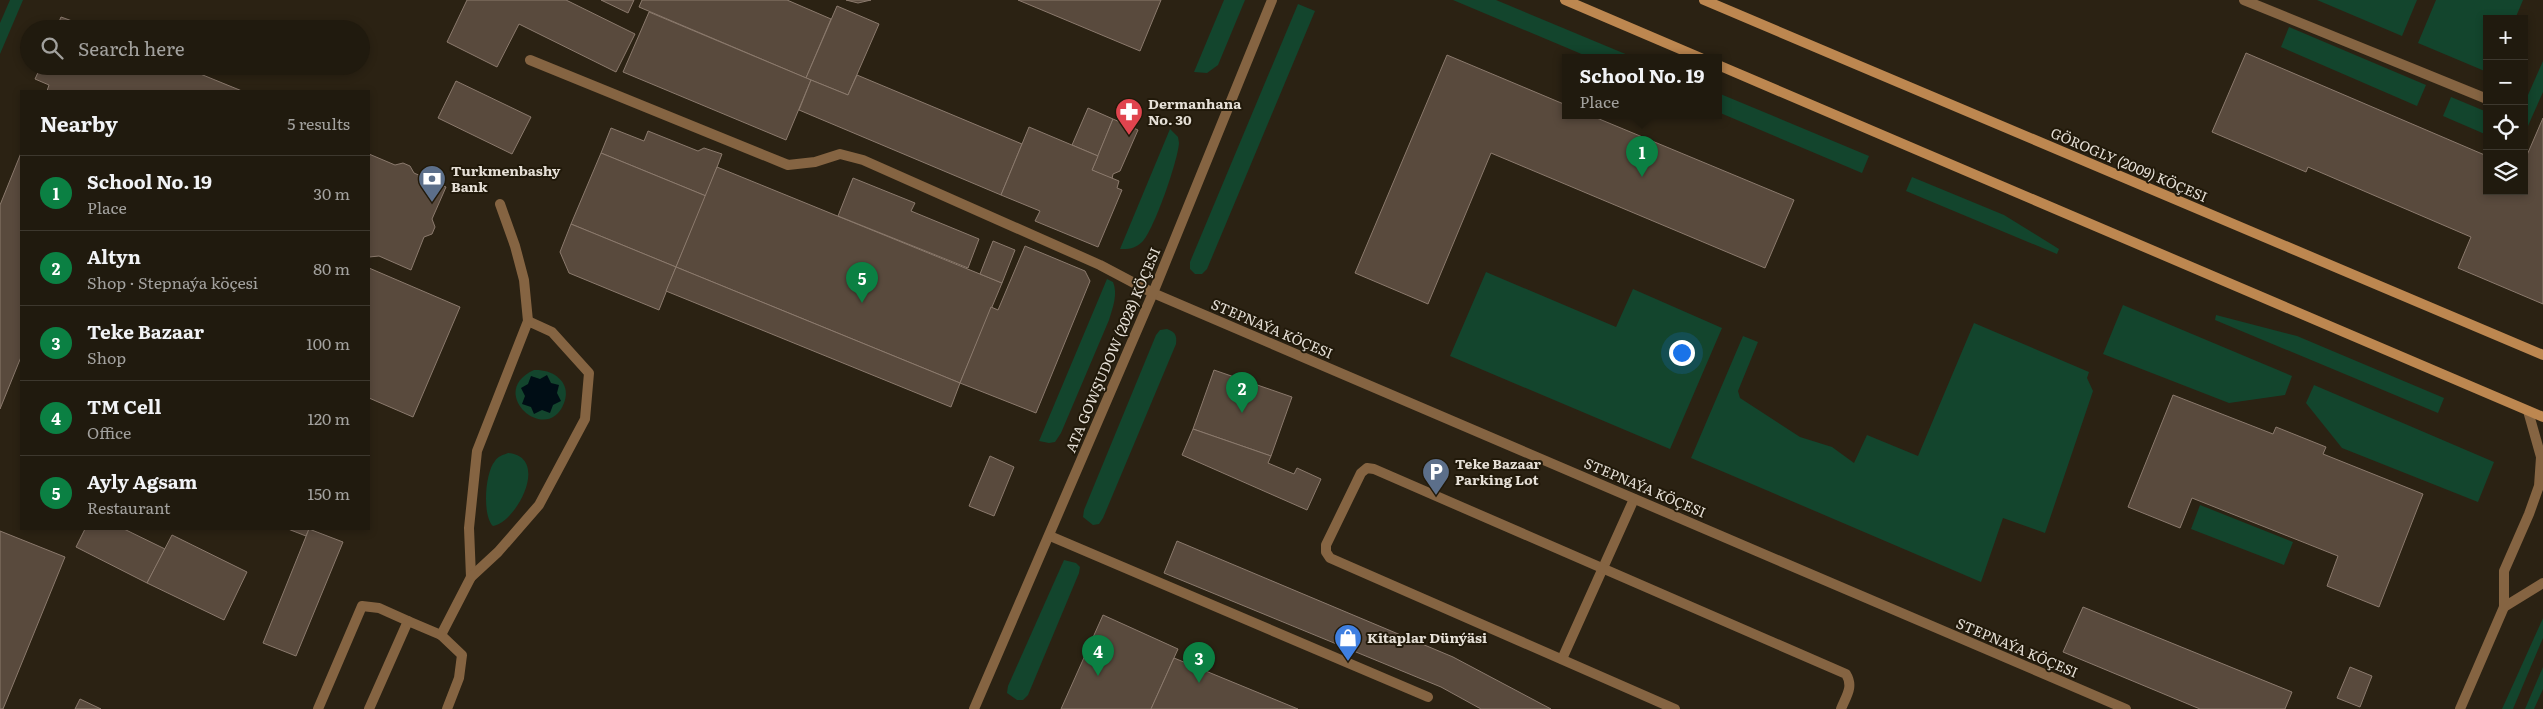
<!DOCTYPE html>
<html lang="en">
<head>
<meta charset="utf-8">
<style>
  :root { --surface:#201a0e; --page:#282317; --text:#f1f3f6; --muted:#a2a19e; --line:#3d382e; --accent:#0b8043 }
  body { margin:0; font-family:Literata,serif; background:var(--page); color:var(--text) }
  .controls { position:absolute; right:15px; top:15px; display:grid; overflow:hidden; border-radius:0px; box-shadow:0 2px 8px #0003 }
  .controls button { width:45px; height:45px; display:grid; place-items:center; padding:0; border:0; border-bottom:1px solid var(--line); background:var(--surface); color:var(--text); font:25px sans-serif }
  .you { position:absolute; left:1681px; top:352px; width:18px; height:18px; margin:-12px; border:4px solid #fff; border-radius:50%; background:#1a73e8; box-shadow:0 0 0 8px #1a73e833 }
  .badge { display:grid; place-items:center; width:32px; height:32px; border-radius:50%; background:var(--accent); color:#fff; font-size:16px; font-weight:700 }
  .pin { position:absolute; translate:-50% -41px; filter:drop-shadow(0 1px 2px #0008) }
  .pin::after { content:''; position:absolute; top:26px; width:18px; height:15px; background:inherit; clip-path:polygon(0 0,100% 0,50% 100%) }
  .popup { position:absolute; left:1562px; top:54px; width:160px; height:65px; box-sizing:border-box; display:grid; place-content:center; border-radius:0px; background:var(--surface); filter:drop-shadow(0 1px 4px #0005); font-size:16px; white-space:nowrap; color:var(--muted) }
  .popup b { font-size:19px; color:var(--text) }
  .popup::after { content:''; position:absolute; left:50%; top:100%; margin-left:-10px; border:10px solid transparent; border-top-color:var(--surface) }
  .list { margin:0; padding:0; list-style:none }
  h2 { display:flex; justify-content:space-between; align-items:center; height:65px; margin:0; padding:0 20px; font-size:21px }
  h2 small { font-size:16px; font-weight:400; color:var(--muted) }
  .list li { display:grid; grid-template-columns:32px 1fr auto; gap:15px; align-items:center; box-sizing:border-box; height:75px; padding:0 20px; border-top:1px solid var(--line) }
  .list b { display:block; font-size:19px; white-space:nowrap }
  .list p { margin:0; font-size:16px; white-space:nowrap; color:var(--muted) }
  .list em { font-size:16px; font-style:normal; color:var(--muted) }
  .icon { flex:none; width:28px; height:28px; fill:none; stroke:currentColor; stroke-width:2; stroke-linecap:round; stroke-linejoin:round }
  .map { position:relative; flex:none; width:2543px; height:709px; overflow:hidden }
  .search { position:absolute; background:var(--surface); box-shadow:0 2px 8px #0003; left:20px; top:20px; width:350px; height:55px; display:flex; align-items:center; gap:12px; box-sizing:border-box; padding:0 18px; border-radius:28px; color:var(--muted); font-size:19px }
  .panel { position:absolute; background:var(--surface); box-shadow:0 2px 8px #0003; left:20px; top:90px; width:350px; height:440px; border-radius:0px }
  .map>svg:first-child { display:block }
</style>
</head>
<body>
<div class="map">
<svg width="2543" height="709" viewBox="0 0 2543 709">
  <rect width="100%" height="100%" fill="#2b2213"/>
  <g fill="#13452d">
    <polygon points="10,0 23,0 0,54 0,23"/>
    <polygon points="1224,0 1245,0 1218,65 1207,73 1194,72"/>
    <polygon points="1453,0 1496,0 1635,58 1591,58"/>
    <polygon points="2317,0 2417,0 2402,36"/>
    <polygon points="2436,0 2523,0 2515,19 2487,19 2487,72 2418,43"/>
    <polygon points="1298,4 1315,11 1207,269 1202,274 1195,274 1190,269 1190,262"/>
    <polygon points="2289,27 2426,85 2417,106 2281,47"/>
    <polygon points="2543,61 2543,92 2524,135 2524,104"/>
    <polygon points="1718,93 1869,156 1862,173 1718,112"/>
    <polygon points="2451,97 2487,112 2487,135 2443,116"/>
    <path d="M1170,129l8,8 1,6c-1,17 -25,87 -37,99 -7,7 -14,7 -22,7z"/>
    <polygon points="1912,177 2004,215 2059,249 2057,254 1906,191"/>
    <polygon points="1486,272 1616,327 1633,289 1722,328 1670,449 1450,356"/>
    <path d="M1107,279l6,3c5,12 0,25 -4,38l-48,113 -6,9 -6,1 -10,-2z"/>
    <polygon points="2123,305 2292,376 2285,395 2229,403 2103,354"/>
    <polygon points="2216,315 2297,336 2444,398 2438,413 2215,320"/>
    <polygon points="1974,323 2089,372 2087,378 2093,391 2045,533 2003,518 1981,582 1691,458 1743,336 1758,342 1738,391 1740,398 1800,437 1832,447 1854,463 1867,435 1918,456"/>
    <path d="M1167,329c8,3 10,6 9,15l-73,174 -4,6 -6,1 -10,-8 1,-7 72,-175 4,-5z"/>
    <path d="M534,370c19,-1 38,12 30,33 -17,44 -79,-11 -30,-33z"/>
    <polygon points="2314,385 2494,462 2478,502 2342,448 2306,403"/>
    <path d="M508,453c43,4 8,70 -15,73 -11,-10 -8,-54 2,-65 3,-5 8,-6 13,-8z"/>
    <polygon points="2200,505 2293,542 2284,565 2191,529"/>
    <polygon points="1064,560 1076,563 1080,567 1079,573 1028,695 1023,700 1017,700 1007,693 1008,686"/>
    <polygon points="2543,618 2543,638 2513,709 2502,709"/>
    <polygon points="2543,667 2543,689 2534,709 2525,709"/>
  </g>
  <polygon fill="#000d15" points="547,375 551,383 559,385 557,393 561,401 553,405 550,413 542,410 534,414 531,407 522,404 525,396 521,388 528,384 531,376 540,379"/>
  <g fill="#594a3d" stroke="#8b7a6d">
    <polygon points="467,0 566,0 635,34 616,72 519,24 497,67 447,42"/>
    <polygon points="601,0 634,0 628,13"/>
    <polygon points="642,0 787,0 831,19 806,78 639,7"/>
    <polygon points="846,0 871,0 858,3"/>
    <polygon points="1018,0 1161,0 1140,51"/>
    <polygon points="837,6 879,24 848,95 806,78"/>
    <polygon points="649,12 811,80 786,140 623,72"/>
    <polygon points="61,17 75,22 91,29 56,29"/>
    <polygon points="2246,53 2487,156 2487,191 2524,191 2524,162 2543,118 2543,304 2458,268 2471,237 2308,167 2306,172 2212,132"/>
    <polygon points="1447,55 1566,105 1566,116 1592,116 1794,200 1765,268 1491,153 1428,304 1355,273"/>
    <polygon points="41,66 195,66 193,71 242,91 47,91 49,85 35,79"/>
    <polygon points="857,75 1022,144 1001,195 799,110 811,80 848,95"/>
    <polygon points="456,81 531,117 512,154 438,118"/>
    <polygon points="1088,108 1113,119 1098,156 1072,145"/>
    <polygon points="1113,119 1138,130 1120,171 1113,174 1112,179 1092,170"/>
    <polygon points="1029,127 1098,156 1092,170 1119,181 1117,188 1122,190 1098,247 1035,221 1040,211 1001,195"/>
    <polygon points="611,128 644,141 648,131 698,151 704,148 722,154 706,196 601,153"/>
    <polygon points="21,153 21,357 0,409 0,205"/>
    <polygon points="601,153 706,196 676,267 571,224"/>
    <polygon points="369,154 395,165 403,163 410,166 414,173 446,187 432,219 435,227 432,234 424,237 411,270 379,256 369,257"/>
    <polygon points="717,167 1002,283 960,383 676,267"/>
    <polygon points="853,178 915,203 911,211 979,239 968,268 838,216"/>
    <polygon points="571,224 676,267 659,310 569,273 560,252"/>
    <polygon points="993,241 1015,250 1002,283 980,274"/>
    <polygon points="1025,246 1085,271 1090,281 1036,413 960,383 991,307 998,310"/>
    <polygon points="676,267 960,383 951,407 666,291"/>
    <polygon points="369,268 460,307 413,417 369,398"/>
    <polygon points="1214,370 1292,397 1271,456 1193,429"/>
    <polygon points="2173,395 2273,434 2276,427 2326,447 2323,454 2423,494 2379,607 2327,586 2338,556 2192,498 2180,528 2128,507"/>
    <polygon points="1193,429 1271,456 1268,463 1294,474 1297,468 1321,479 1307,510 1182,455"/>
    <polygon points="990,456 1014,467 994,516 969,506"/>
    <polygon points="85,529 124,529 165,549 147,583 76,547"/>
    <polygon points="288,529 309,529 306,536"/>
    <polygon points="309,529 343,542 296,656 263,643"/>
    <polygon points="0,531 65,557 3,709 0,709"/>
    <polygon points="172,535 247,572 224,620 147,583"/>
    <polygon points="1177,541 1453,657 1551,709 1481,709 1441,687 1164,573"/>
    <polygon points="2083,607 2292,692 2285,709 2200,709 2063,652"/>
    <polygon points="1103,615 1178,649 1151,709 1061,709"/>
    <polygon points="1174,658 1298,709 1151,709"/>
    <polygon points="2350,667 2372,676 2360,707 2337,698"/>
    <polygon points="80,699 101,709 75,709"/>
  </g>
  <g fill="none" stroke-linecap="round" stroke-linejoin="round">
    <g stroke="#856442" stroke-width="10">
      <polyline points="2244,0 2487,99"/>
      <polyline points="530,60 788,165 815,162 840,154 863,160 1100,265 1153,293"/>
      <polyline points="1050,536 1428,697"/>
      <polyline points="471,577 469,528 477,451 528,321 524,280 515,246 500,204"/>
      <polyline points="441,635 471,577 498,552 539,505 585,419 589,373 552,332 528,321"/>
      <polyline points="1562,659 1634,499"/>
      <polyline points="318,709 362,606 379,608 408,621"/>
      <polyline points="369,709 408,621 441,635 462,655 459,678 447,709"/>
      <path d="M1675,709l-345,-151 -4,-6v-7l35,-72 6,-5 7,1 472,205c8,13 0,22 -5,35"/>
    </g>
    <g stroke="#856442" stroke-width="10">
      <polyline points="1153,293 2126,709"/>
      <polyline points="2504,607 2543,583"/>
      <polyline points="974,709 1153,293 1272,0"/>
      <polyline points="2460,709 2504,607 2504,571 2529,514 2539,486 2541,457 2528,411"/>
    </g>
    <g stroke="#bd8750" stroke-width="10">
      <polyline points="1565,0 1701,58"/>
      <polyline points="1704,0 2543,355"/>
      <polyline points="1718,65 2543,417"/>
    </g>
  </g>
  <defs>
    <symbol id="pharmacy-pin" viewBox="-11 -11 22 30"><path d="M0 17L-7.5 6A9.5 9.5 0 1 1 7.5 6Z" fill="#e0444e" stroke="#21190a"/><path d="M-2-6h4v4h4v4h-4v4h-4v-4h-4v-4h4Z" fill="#fff"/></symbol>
    <symbol id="bank-pin" viewBox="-11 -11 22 30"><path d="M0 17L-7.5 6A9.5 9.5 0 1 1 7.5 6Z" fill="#5c6f8a" stroke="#21190a"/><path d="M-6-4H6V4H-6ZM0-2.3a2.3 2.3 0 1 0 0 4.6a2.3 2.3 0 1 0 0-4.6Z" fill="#fff"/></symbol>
    <symbol id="parking-pin" viewBox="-11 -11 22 30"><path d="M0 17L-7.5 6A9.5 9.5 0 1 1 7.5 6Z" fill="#5c6f8a" stroke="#21190a"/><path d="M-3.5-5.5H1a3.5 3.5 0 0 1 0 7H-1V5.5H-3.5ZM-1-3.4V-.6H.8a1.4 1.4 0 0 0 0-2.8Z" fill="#fff"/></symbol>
    <symbol id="shop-pin" viewBox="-11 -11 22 30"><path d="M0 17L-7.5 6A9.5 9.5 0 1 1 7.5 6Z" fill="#3f7fe0" stroke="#21190a"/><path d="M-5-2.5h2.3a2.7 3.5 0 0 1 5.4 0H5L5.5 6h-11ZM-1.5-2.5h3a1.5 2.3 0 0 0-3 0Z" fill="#fff"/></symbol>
  </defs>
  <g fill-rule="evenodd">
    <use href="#pharmacy-pin" x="1113" y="96" width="32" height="43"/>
    <use href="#bank-pin" x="416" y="163" width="32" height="43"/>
    <use href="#parking-pin" x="1420" y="456" width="32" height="43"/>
    <use href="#shop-pin" x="1332" y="622" width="32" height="43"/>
  </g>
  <g text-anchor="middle" stroke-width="4" stroke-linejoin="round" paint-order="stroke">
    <g font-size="14" font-weight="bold" fill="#e6e0d7" stroke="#21190a" text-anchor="start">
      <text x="1148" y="109">Dermanhana<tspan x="1148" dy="16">No. 30</tspan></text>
      <text x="451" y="176">Turkmenbashy<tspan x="451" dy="16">Bank</tspan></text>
      <text x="1455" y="469">Teke Bazaar<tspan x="1455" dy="16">Parking Lot</tspan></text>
      <text x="1367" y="643">Kitaplar Dünýäsi</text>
    </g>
    <g font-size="14" fill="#e6e0d7" stroke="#21190a">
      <text transform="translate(2129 165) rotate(23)" y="5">GÖROGLY (2009) KÖÇESI</text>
      <text transform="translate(1272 329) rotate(23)" y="5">STEPNAÝA KÖÇESI</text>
      <text transform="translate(1113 350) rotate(-67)" y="5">ATA GOWŞUDOW (2028) KÖÇESI</text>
      <text transform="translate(1645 488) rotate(23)" y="5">STEPNAÝA KÖÇESI</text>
      <text transform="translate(2017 648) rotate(23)" y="5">STEPNAÝA KÖÇESI</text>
    </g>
  </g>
</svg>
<div class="controls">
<button>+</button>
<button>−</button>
<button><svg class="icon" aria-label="locate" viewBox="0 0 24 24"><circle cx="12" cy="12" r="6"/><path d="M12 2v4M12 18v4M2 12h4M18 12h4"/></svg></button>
<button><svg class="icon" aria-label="layers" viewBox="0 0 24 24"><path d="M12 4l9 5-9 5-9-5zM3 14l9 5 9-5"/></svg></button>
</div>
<div class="you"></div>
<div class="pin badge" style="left:1642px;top:177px">1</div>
<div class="popup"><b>School No. 19</b>Place</div>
<div class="pin badge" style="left:1242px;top:413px">2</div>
<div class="pin badge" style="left:1199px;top:683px">3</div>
<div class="pin badge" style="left:1098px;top:676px">4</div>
<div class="pin badge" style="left:862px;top:303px">5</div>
<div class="search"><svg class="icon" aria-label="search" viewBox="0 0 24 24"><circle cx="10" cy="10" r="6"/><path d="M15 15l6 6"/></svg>Search here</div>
<section class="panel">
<h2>Nearby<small>5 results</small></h2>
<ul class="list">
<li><span class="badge">1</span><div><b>School No. 19</b><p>Place</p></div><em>30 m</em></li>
<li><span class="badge">2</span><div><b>Altyn</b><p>Shop · Stepnaýa köçesi</p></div><em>80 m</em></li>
<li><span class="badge">3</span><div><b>Teke Bazaar</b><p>Shop</p></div><em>100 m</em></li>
<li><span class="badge">4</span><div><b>TM Cell</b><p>Office</p></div><em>120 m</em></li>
<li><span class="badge">5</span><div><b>Ayly Agsam</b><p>Restaurant</p></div><em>150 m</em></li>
</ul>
</section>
</div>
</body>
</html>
